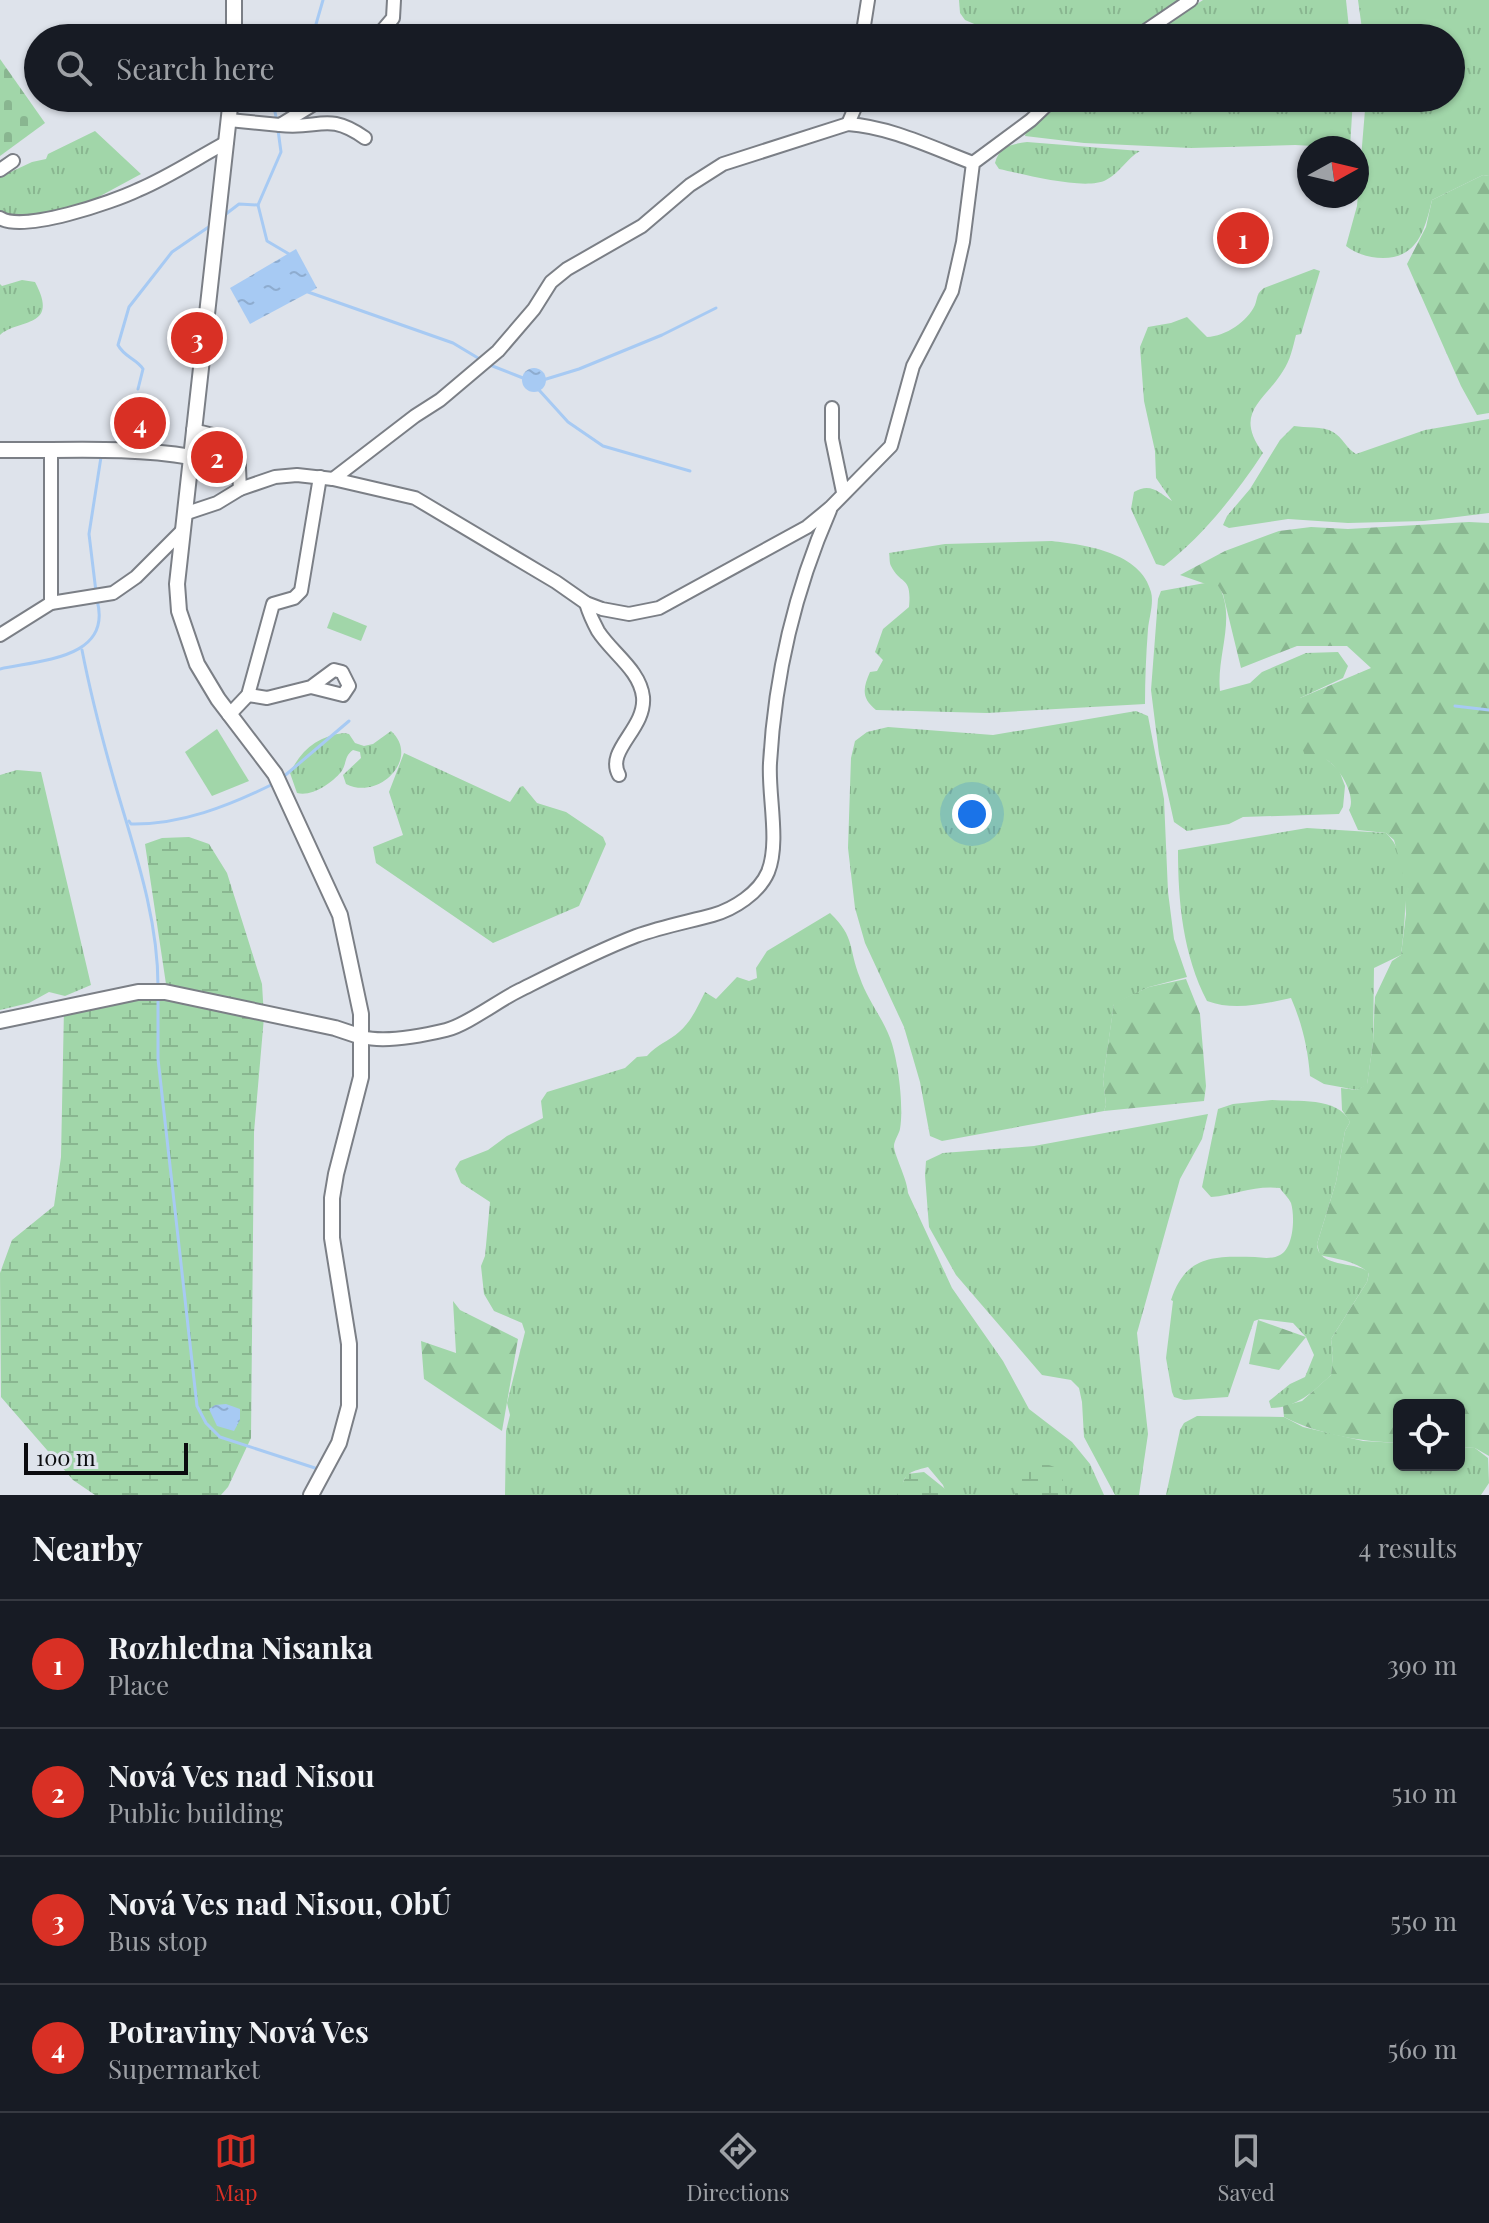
<!DOCTYPE html>
<html lang="en">
<head>
<meta charset="utf-8">
<style>
  :root { --surface:#171b24; --page:#20242c; --text:#f1f3f6; --muted:#9ea1a6; --line:#363941; --accent:#d93025 }
  body { margin:0; font-family:"Playfair Display",serif; background:var(--page); color:var(--text) }
  .controls { position:absolute; right:24px; bottom:24px; display:grid; overflow:hidden; border-radius:12px; box-shadow:0 2px 6px #0004 }
  .controls button { width:72px; height:72px; display:grid; place-items:center; padding:0; border:0; border-bottom:2px solid var(--line); background:var(--surface); color:var(--text); font:40px sans-serif }
  .compass { position:absolute; left:1297px; top:136px; width:72px; height:72px; border-radius:50%; background:var(--surface); box-shadow:0 2px 6px #0004; rotate:82deg }
  .scale { position:absolute; left:24px; bottom:20px; width:164px; box-sizing:border-box; padding-left:8px; border:4px solid #0b0c0f; border-top:0; font-size:22px; line-height:28px; white-space:nowrap; color:#0b0c0f; -webkit-text-stroke:6px #dee3eb; paint-order:stroke }
  .you { position:absolute; left:972px; top:814px; width:28px; height:28px; margin:-20px; border:6px solid #fff; border-radius:50%; background:#1a73e8; box-shadow:0 0 0 12px #1a73e833 }
  .badge { display:grid; place-items:center; width:52px; height:52px; border-radius:50%; background:var(--accent); color:#fff; font-size:26px; font-weight:700 }
  .pin { position:absolute; translate:-50% -50%; border:4px solid #fff; box-shadow:0 2px 8px #0006 }
  .list { margin:0; padding:0; list-style:none }
  h2 { display:flex; justify-content:space-between; align-items:center; height:104px; margin:0; padding:0 32px; font-size:34px }
  h2 small { font-size:26px; font-weight:400; color:var(--muted) }
  .list li { display:grid; grid-template-columns:52px 1fr auto; gap:24px; align-items:center; box-sizing:border-box; height:128px; padding:0 32px; border-top:2px solid var(--line) }
  .list b { display:block; font-size:30px; white-space:nowrap }
  .list p { margin:0; font-size:26px; white-space:nowrap; color:var(--muted) }
  .list em { font-size:26px; font-style:normal; color:var(--muted) }
  .icon { flex:none; width:44px; height:44px; fill:none; stroke:currentColor; stroke-width:2; stroke-linecap:round; stroke-linejoin:round }
  .map { position:relative; flex:none; width:1489px; height:1495px; overflow:hidden }
  .search { position:absolute; background:var(--surface); box-shadow:0 2px 6px #0004; left:24px; right:24px; top:24px; height:88px; display:flex; align-items:center; gap:20px; box-sizing:border-box; padding:0 28px; border-radius:44px; color:var(--muted); font-size:30px }
  .sheet { height:616px; background:var(--surface) }
  nav { display:flex; justify-content:space-around; align-items:center; box-sizing:border-box; height:112px; border-top:2px solid var(--line); background:var(--surface); font-size:22px; color:var(--muted) }
  nav a { display:grid; justify-items:center; gap:4px }
  nav .on { color:var(--accent) }
  .map>svg:first-child { display:block }
</style>
</head>
<body>
<div class="map">
<svg width="1489" height="1495" viewBox="0 0 1489 1495">
  <defs>
    <pattern id="grass-tufts" width="24" height="20" patternUnits="userSpaceOnUse" patternTransform="scale(2)"><rect width="24" height="20" fill="#a1d6a9"/><path d="M3 7l-1-3M5 7V3M7 7l1-3M15 17l-1-3M17 17v-4M19 17l1-3" fill="none" stroke="#89b690"/></pattern>
    <pattern id="forest-firs" width="22" height="20" patternUnits="userSpaceOnUse" patternTransform="scale(2)"><rect width="22" height="20" fill="#a1d6a9"/><path d="M5 1l3.5 6h-7zM16 11l3.5 6h-7z" fill="#89b690"/></pattern>
    <pattern id="wetland-marsh" width="20" height="14" patternUnits="userSpaceOnUse" patternTransform="scale(2)"><rect width="20" height="14" fill="#a1d6a9"/><path d="M1 5h8M5 5V1M11 12h8M15 12V8" fill="none" stroke="#89b690"/></pattern>
    <pattern id="cemetery-stones" width="16" height="16" patternUnits="userSpaceOnUse" patternTransform="scale(2)"><rect width="16" height="16" fill="#a1d6a9"/><path d="M2 7V4a2 2 0 0 1 4 0v3zM10 15v-3a2 2 0 0 1 4 0v3z" fill="#89b690"/></pattern>
    <pattern id="water-ripples" width="26" height="14" patternUnits="userSpaceOnUse" patternTransform="scale(2)"><rect width="26" height="14" fill="#a7caf3"/><path d="M2 4q2-2 4 0t4 0M15 11q2-2 4 0t4 0" fill="none" stroke="#8eaccf"/></pattern>
  </defs>
  <rect width="100%" height="100%" fill="#dee3eb"/>
  <g fill="url(#grass-tufts)">
    <polygon points="959,0 1180,0 1123,38 1007,38 965,20 960,13"/>
    <polygon points="1203,0 1346,0 1350,38 1145,38"/>
    <path d="M1358,0h131v176l-6,-1 -51,25c-7,29 -14,58 -49,58 -13,0 -27,-4 -37,-12l11,-40 9,-108h85v-60h-85l-1,-10 -3,1z"/>
    <polygon points="1064,98 1353,98 1350,148 1295,145 1191,148 1084,143 1025,136 1026,132"/>
    <polygon points="95,131 141,174 80,207 11,217 0,214 0,177 32,162 46,159 48,154"/>
    <path d="M1027,142l113,9c-13,7 -20,22 -34,29 -21,11 -83,-6 -107,-11l-4,-6c4,-17 17,-19 32,-21z"/>
    <path d="M1314,269l6,2 -19,63 -5,1c-3,12 -6,26 -13,36 -19,31 -50,41 -20,82 -27,41 -60,83 -99,113l-8,-2 -25,-55 3,-17c17,-10 25,1 38,9l-16,-23 -1,-27 -11,-50 -4,-54 8,-20 23,-4 16,-6 20,20c19,-1 40,-15 48,-32 3,-8 1,-11 9,-17z"/>
    <path d="M22,280l13,2c25,47 -16,36 -35,53v-51l2,2z"/>
    <path d="M1489,419v94l-65,8 -76,2 -60,-4 -59,9 -6,-3 4,-9 23,-27 30,-49 14,-14c11,2 29,0 39,6 9,5 14,17 23,22l69,-24z"/>
    <path d="M1052,541c33,4 89,11 99,51 3,11 -2,26 -3,37 -2,26 -3,50 -3,75l-158,9 -111,-3c-15,-12 -13,-22 -6,-38l7,-1 6,-11 -8,-8 8,-23 26,-22c3,-32 -8,-21 -18,-41 -2,-4 -1,-9 -2,-13l56,-9z"/>
    <path d="M1205,583h12c21,33 -1,71 3,108l30,-8 12,-11 44,-19 32,-1 10,14 -5,12 -43,20 25,60 14,12 6,16 -2,21 -4,7 -96,3 -14,7 -42,7 -13,-9 -15,-68 -8,-64 7,-91 3,-8z"/>
    <polygon points="1136,711 1148,716 1164,799 1168,892 1174,939 1187,977 1149,987 1114,1004 1103,1079 1106,1105 1104,1111 942,1141 930,1136 920,1082 904,1027 865,943 855,908 848,848 851,758 855,741 867,732 888,727 993,735"/>
    <path d="M391,731c30,27 -12,70 -45,53l-3,-9 18,-17 -1,-6 -7,-2c-9,6 -6,14 -12,22 -9,11 -29,25 -44,21l-7,-20c11,-23 28,-37 54,-40l5,1 6,9 9,3 9,-2z"/>
    <polygon points="404,753 510,802 520,787 523,786 537,803 566,812 603,837 606,844 579,906 493,943 376,863 373,847 403,835 389,792"/>
    <polygon points="17,770 41,772 91,985 65,996 49,992 29,1003 0,1010 0,775"/>
    <path d="M1307,828l79,5c27,24 19,89 15,122l-27,13 -1,75 -6,42 -10,5 -33,-6 -14,-8c-2,-27 -8,-53 -19,-78 -28,6 -57,13 -84,3 -24,-46 -29,-99 -29,-151z"/>
    <path d="M830,913c26,25 18,35 30,65 7,21 22,39 30,60 8,21 14,68 10,91 -1,5 -6,12 -6,17 0,9 13,32 14,47l44,95 51,73 26,48 43,33 18,22 14,31h-157l-4,-10 -15,-18c-20,5 -26,7 -26,28h-397l1,-64 4,-16 -3,-12 18,-71 -3,-9 -28,-12 -10,-17 -3,-28 4,-10 5,-54 -29,-19 -6,-14 5,-8 28,-11 19,-14 36,-18 -2,-17 6,-9 78,-24 12,-11 10,-1c9,-11 22,-15 32,-24 12,-10 19,-26 26,-40l11,7 21,-22 12,4 8,-3 -1,-10 11,-17z"/>
    <path d="M1272,1100c24,2 66,-4 78,22l-5,9 -9,51 -19,62c1,24 37,17 52,28l-2,10 -36,57 2,14 -2,22c-18,17 -35,33 -60,33l-2,-7 21,-17 15,-7 9,-22 -8,-18 -13,-14 -33,-4 -6,2 -26,76 -44,3 -10,-3 -2,-5 -6,-34 7,-57 -2,-1c15,-45 42,-44 84,-43 8,1 18,2 25,-2 14,-7 15,-39 11,-52 -2,-5 -8,-10 -11,-15 -26,-3 -44,7 -69,9l-9,-10 16,-78 15,-5z"/>
    <polygon points="1208,1114 1202,1139 1180,1179 1137,1333 1148,1434 1139,1495 1115,1495 1084,1437 1082,1402 1079,1388 1071,1380 1042,1375 956,1275 929,1227 925,1175 926,1161 943,1153 1034,1146"/>
    <polygon points="1197,1416 1284,1417 1303,1427 1363,1441 1399,1443 1399,1465 1459,1465 1459,1447 1475,1448 1488,1458 1489,1483 1481,1495 1166,1495 1180,1430 1184,1423"/>
  </g>
  <g fill="url(#forest-firs)">
    <polygon points="1483,175 1489,176 1489,413 1477,415 1461,386 1407,264 1426,227 1432,200"/>
    <path d="M1469,522l20,1v933l-14,-8 -16,-1v-42h-60v38c-40,-2 -79,-8 -115,-26l-1,-11 19,-5 29,-26 2,-22 -2,-14 36,-57 2,-9c-13,-12 -32,-14 -49,-18l-3,-11 19,-62 9,-51 5,-9 -8,-12 -1,-22 16,2 10,-6 6,-41 2,-46 17,-36 9,-6 5,-41 -3,-40 -9,-34 -8,-7 -28,-3 -9,-20c8,-14 -10,-44 -24,-51 -5,-2 -14,-2 -20,-3l-10,-30 5,-28 71,-30 -24,-22h-50l-56,22 -18,-74 -6,-10 -14,-1 -23,-8 45,-24 54,-20 32,-4 37,2z"/>
    <polygon points="1186,979 1200,1014 1206,1086 1204,1101 1104,1111 1106,1105 1103,1079 1114,1003 1149,987"/>
    <polygon points="453,1301 460,1310 518,1339 502,1431 424,1379 421,1341 456,1353"/>
    <polygon points="1258,1320 1306,1337 1279,1370 1249,1364"/>
  </g>
  <g fill="url(#wetland-marsh)">
    <polygon points="189,837 209,844 227,873 262,984 264,1017 254,1132 251,1438 228,1487 221,1495 95,1495 73,1480 1,1397 0,1273 12,1240 54,1206 61,1157 64,1008 116,1000 152,998 166,984 145,844 162,838"/>
    <polygon points="1027,1457 1060,1469 1066,1495 1015,1495 1019,1468"/>
    <polygon points="924,1472 949,1492 952,1495 897,1495 907,1474"/>
  </g>
  <polygon fill="url(#cemetery-stones)" points="0,59 45,123 0,156"/>
  <g fill="#a1d6a9">
    <polygon points="333,612 367,626 361,641 327,628"/>
    <polygon points="217,729 249,781 212,796 185,752"/>
  </g>
  <g fill="url(#water-ripples)">
    <polygon points="296,249 317,288 250,324 230,288"/>
    <circle cx="534" cy="380" r="12"/>
    <polygon points="226,1404 240,1409 240,1420 234,1431 217,1426 209,1409 215,1405"/>
  </g>
  <g fill="none" stroke-linecap="round" stroke-linejoin="round">
    <g stroke="#a7caf3" stroke-width="3">
      <polyline points="312,38 323,0"/>
      <polyline points="277,122 275,112 279,98"/>
      <polyline points="258,205 267,241 289,254 289,258"/>
      <polyline points="222,217 239,204 258,205 281,152 278,130"/>
      <polyline points="308,292 453,343 483,361"/>
      <polyline points="490,365 523,378"/>
      <polyline points="543,380 579,369 662,335 716,308"/>
      <path d="M138,389l5,-20c-6,-10 -19,-12 -25,-24l11,-38 43,-55 41,-28"/>
      <polyline points="539,390 568,422 603,446 690,471"/>
      <polyline points="96,592 89,534 101,457"/>
      <path d="M82,650c9,46 21,92 34,137 19,65 42,131 42,199"/>
      <path d="M0,669c40,-9 113,-10 97,-69"/>
      <polyline points="1455,706 1489,710"/>
      <polyline points="282,778 349,721"/>
      <path d="M129,821l2,3c49,1 98,-18 142,-40"/>
      <polyline points="158,998 158,1059 197,1406 206,1423 220,1437 318,1469"/>
    </g>
    <defs>
      <g id="minor">
        <polyline points="376,38 393,18 394,0"/>
        <polyline points="862,38 868,0"/>
        <polyline points="1135,38 1191,0"/>
        <polyline points="229,120 280,125 324,98"/>
        <polyline points="848,124 859,98"/>
        <path d="M280,125c39,5 47,-14 85,13"/>
        <polyline points="0,170 13,161"/>
        <path d="M0,218c23,15 113,-16 138,-28 31,-13 59,-32 89,-48"/>
        <polyline points="832,408 832,439 843,492"/>
        <path d="M193,430c51,13 44,7 47,59"/>
        <path d="M333,479l82,-63 25,-16 58,-49 36,-42 17,-27 16,-13 75,-43 48,-41 33,-21 125,-40c43,3 85,24 125,39"/>
        <polyline points="184,514 217,503 240,489 275,477 297,475 333,479 415,498 556,582 586,603 602,609 629,614 659,608 807,527 830,508 891,446 913,366 952,291 963,242 973,163 1031,120 1054,98"/>
        <polyline points="51,603 51,450"/>
        <path d="M586,603c3,10 7,19 12,28 14,22 42,39 45,66 3,32 -38,53 -24,78"/>
        <polyline points="0,635 51,603 113,593 136,577 181,532"/>
        <polyline points="248,695 267,698 311,687 343,695 349,686 342,672 334,670 311,687"/>
        <polyline points="229,715 248,695 273,604 294,598 301,591 320,477"/>
        <path d="M362,1037c24,6 59,-1 84,-7 21,-5 53,-30 74,-40 38,-19 77,-39 116,-54 25,-9 51,-14 77,-21 21,-6 46,-22 55,-43 12,-30 0,-77 2,-109 5,-88 25,-173 60,-253"/>
      </g>
      <g id="tertiary">
        <polyline points="234,0 234,38"/>
        <polyline points="231,98 177,584 179,611 197,664 218,699 275,774 340,915 361,1014 361,1077 336,1174 332,1198 332,1238 349,1344 349,1406 339,1443 311,1495"/>
        <path d="M0,450c64,1 127,-4 191,7"/>
        <polyline points="0,1021 138,992 165,992 335,1028 362,1037"/>
      </g>
    </defs>
    <use href="#minor" stroke="#7b7f86" stroke-width="16"/>
    <use href="#tertiary" stroke="#7b7f86" stroke-width="18"/>
    <use href="#minor" stroke="#fff" stroke-width="12"/>
    <use href="#tertiary" stroke="#fff" stroke-width="14"/>
  </g>
</svg>
<div class="controls">
<button><svg class="icon" aria-label="locate" viewBox="0 0 24 24"><circle cx="12" cy="12" r="6"/><path d="M12 2v4M12 18v4M2 12h4M18 12h4"/></svg></button>
</div>
<svg class="compass" viewBox="-18 -18 36 36"><path d="M0-13l5 13h-10z" fill="#e53935"/><path d="M0 13l5-13h-10z" fill="#9ea1a6"/></svg>
<div class="scale">100 m</div>
<div class="you"></div>
<div class="pin badge" style="left:1243px;top:238px">1</div>
<div class="pin badge" style="left:217px;top:457px">2</div>
<div class="pin badge" style="left:197px;top:338px">3</div>
<div class="pin badge" style="left:140px;top:423px">4</div>
<div class="search"><svg class="icon" aria-label="search" viewBox="0 0 24 24"><circle cx="10" cy="10" r="6"/><path d="M15 15l6 6"/></svg>Search here</div>
</div>
<section class="sheet">
<h2>Nearby<small>4 results</small></h2>
<ul class="list">
<li><span class="badge">1</span><div><b>Rozhledna Nisanka</b><p>Place</p></div><em>390 m</em></li>
<li><span class="badge">2</span><div><b>Nová Ves nad Nisou</b><p>Public building</p></div><em>510 m</em></li>
<li><span class="badge">3</span><div><b>Nová Ves nad Nisou, ObÚ</b><p>Bus stop</p></div><em>550 m</em></li>
<li><span class="badge">4</span><div><b>Potraviny Nová Ves</b><p>Supermarket</p></div><em>560 m</em></li>
</ul>
</section>
<nav>
<a class="on"><svg class="icon" aria-label="map" viewBox="0 0 24 24"><path d="M3 6l6-2 6 2 6-2v14l-6 2-6-2-6 2zM9 4v14M15 6v14"/></svg>Map</a>
<a><svg class="icon" aria-label="directions" viewBox="0 0 24 24"><path d="M12 3l9 9-9 9-9-9zM9 14v-3h6M13 9l2 2-2 2"/></svg>Directions</a>
<a><svg class="icon" aria-label="saved" viewBox="0 0 24 24"><path d="M7 4h10v16l-5-4-5 4z"/></svg>Saved</a>
</nav>
</body>
</html>
